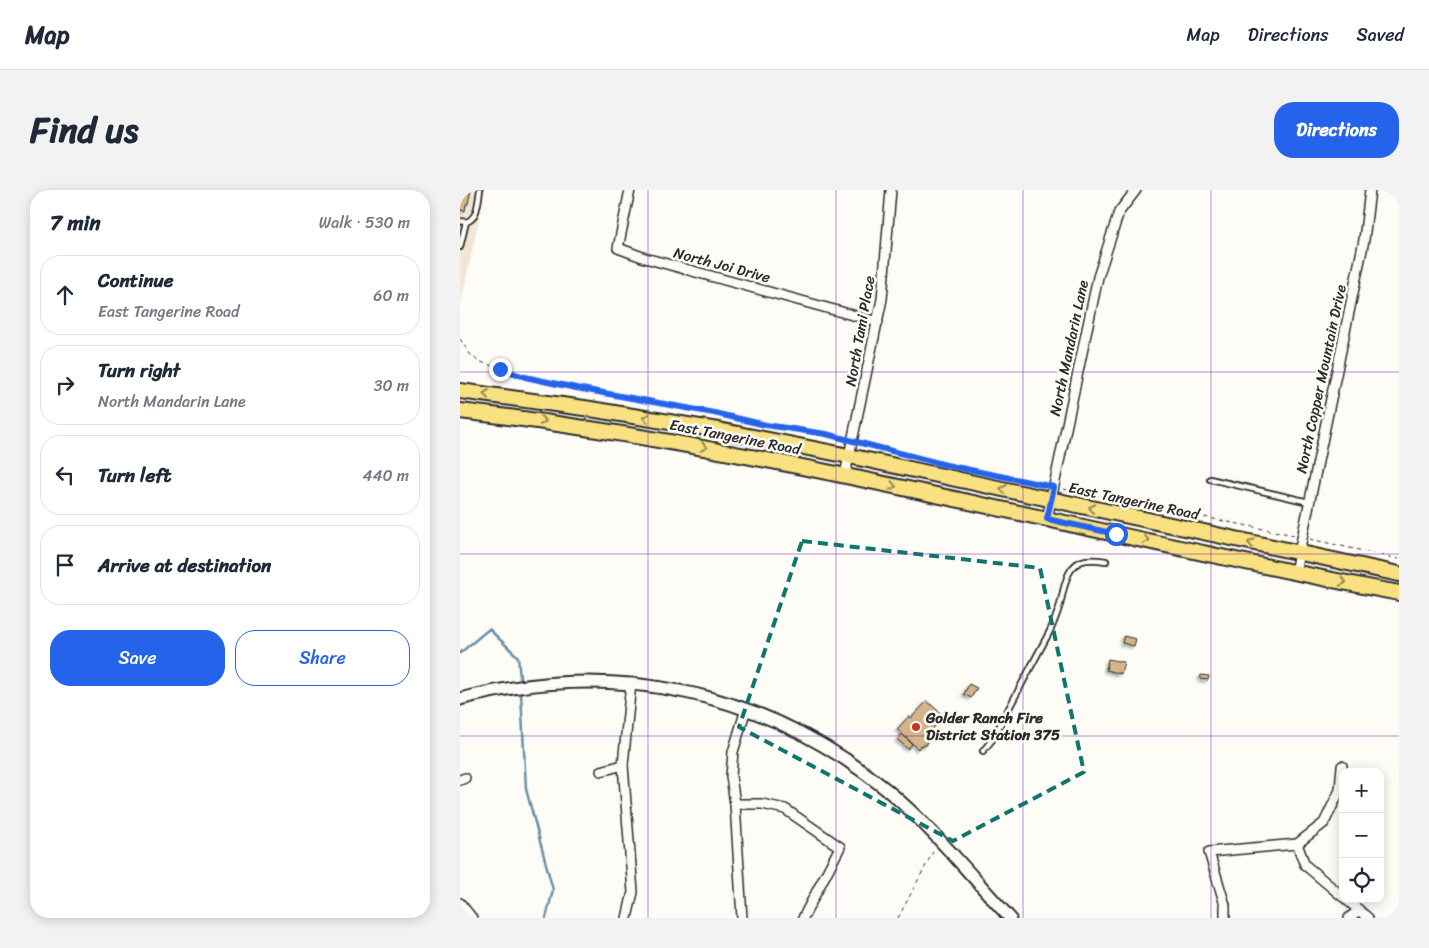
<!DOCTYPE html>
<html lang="en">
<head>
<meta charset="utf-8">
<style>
  :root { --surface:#fff; --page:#f2f2f3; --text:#1f2937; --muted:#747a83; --line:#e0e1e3; --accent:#2563eb }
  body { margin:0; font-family:Sriracha,sans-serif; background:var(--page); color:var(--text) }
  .controls { position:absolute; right:15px; bottom:15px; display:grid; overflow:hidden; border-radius:10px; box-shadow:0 2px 12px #0003 }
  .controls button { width:45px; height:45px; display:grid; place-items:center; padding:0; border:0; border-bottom:1px solid var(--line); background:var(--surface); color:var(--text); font:25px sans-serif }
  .stop { position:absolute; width:15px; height:15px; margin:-11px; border:4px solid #2563eb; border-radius:50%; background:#fff }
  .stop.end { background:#2563eb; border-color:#fff; box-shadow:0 1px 5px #0008 }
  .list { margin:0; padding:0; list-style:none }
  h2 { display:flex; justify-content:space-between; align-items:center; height:65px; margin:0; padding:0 20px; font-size:21px }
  h2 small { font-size:16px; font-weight:400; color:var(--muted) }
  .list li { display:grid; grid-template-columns:32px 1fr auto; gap:15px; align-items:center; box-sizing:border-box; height:80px; margin:0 10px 10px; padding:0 10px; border:1px solid var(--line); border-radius:20px }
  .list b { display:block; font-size:19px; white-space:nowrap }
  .list p { margin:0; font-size:16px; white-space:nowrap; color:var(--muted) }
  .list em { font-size:16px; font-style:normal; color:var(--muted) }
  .actions { display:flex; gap:10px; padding:15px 20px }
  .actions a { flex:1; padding:11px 0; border:1px solid var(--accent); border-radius:20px; text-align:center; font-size:18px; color:var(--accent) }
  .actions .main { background:var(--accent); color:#fff }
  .icon { flex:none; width:28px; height:28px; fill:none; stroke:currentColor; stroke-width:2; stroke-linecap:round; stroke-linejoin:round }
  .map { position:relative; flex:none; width:939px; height:728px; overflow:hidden; border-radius:20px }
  header { display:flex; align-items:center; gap:30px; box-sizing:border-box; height:70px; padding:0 25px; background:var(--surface); border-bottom:1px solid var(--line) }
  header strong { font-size:24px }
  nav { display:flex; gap:28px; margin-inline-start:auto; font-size:18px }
  .intro { display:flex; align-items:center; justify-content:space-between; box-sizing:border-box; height:120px; padding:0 30px }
  h1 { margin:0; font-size:35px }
  .button { padding:12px 22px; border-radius:20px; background:var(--accent); color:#fff; font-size:18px; font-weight:700 }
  main { display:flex; gap:30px; padding:0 30px }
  aside { flex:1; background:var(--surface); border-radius:20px; box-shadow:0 2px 12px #0003 }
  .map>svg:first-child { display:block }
</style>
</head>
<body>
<header>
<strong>Map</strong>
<nav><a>Map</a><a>Directions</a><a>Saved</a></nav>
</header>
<div class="intro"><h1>Find us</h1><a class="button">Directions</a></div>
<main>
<aside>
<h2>7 min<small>Walk · 530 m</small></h2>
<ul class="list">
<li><svg class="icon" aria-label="ahead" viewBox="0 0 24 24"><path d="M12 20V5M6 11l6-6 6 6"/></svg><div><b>Continue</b><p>East Tangerine Road</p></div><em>60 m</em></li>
<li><svg class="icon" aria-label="right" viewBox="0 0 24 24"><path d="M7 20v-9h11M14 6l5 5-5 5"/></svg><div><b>Turn right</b><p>North Mandarin Lane</p></div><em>30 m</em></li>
<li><svg class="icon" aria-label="left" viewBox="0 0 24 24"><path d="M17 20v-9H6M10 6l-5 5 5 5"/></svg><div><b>Turn left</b></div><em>440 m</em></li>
<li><svg class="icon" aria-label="arrive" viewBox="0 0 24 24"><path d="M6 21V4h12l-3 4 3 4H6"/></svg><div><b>Arrive at destination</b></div></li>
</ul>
<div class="actions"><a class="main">Save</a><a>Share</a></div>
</aside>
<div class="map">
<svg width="939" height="728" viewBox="0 0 939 728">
  <defs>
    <filter id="shadow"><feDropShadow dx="-2.5" dy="2.5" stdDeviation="1" flood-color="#0004"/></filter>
  </defs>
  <rect width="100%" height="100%" fill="#fdfcf7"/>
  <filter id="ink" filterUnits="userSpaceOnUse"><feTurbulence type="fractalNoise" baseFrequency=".02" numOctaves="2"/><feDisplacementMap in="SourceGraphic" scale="10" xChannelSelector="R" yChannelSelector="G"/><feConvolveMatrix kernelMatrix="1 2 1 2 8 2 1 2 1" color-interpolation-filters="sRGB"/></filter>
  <g filter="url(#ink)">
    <polygon fill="#f1e6d6" points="0,0 25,0 0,118"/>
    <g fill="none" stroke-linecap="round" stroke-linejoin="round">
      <g stroke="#6a90a4" stroke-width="2.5">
        <polyline points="0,463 29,439 58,467 60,488"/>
        <polyline points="61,503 66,599 93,700 86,728"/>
      </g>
    </g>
    <g fill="#d5b488" stroke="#2b2b2b" filter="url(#shadow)">
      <polygon points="0,0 11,0 8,14 6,14 5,21 0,20"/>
      <polygon points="664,446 676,449 674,456 662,453"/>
      <polygon points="648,469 664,472 661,484 646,480"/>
      <polygon points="741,485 749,486 748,490 740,489"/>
      <polygon points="509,494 517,498 511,508 504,504"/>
      <polygon points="467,511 484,526 469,543 471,545 467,548 467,555 461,555 458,559 437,539 449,526 451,528"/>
      <polygon points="442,544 452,554 448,559 437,549"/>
    </g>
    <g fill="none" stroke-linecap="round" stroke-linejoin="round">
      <defs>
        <g id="service">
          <polyline points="0,31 6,32 0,57"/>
          <path d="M6,32c12,-3 12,-21 14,-32"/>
          <polyline points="750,289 849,312"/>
          <path d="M523,561l9,-11 58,-109c4,-8 7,-17 10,-26 4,-16 6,-42 26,-45 7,-1 14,0 20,1"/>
        </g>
        <g id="minor">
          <polyline points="170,0 158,58 185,68 418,132"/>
          <polyline points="385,285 422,109 431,0"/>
          <polyline points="587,329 638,87 659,22 676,0"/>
          <polyline points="835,382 904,50 910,0"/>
          <polyline points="141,581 163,575"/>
          <polyline points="0,590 5,588"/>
          <polyline points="275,614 302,614 325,619 380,657 343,728"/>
          <polyline points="837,654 845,675 883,707"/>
          <polyline points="886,709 908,728"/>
          <polyline points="0,713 12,728"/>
          <polyline points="167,728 173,702 163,575 171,493"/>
          <polyline points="282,728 275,614 271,586 273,562 286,519"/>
          <polyline points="765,728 765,715 749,662 837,654 864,633 880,600 882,576"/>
          <polyline points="889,728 899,720"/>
        </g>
        <path id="tertiary" d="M0,509c152,-40 305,-9 427,91 45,37 83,85 123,128"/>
        <g id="primary">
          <polyline points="0,201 124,218 258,240 389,266 939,384"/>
          <path d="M0,221c317,37 626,123 939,182"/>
        </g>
      </defs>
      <use href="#service" stroke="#2b2b2b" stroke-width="8"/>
      <use href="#minor" stroke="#2b2b2b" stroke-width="12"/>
      <use href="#tertiary" stroke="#2b2b2b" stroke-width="15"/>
      <use href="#primary" stroke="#2b2b2b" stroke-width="18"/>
      <g stroke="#2b2b2b" stroke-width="1" stroke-dasharray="4 4" stroke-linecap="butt">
        <polyline points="0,149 10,164 18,171 65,187 116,198 254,223 306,235 382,248"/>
        <polyline points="401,252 484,274"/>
        <polyline points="520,282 584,295"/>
        <polyline points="603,299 834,345"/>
        <polyline points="850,349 939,369"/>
        <polyline points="438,728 473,662"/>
      </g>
      <use href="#service" stroke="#fdfcf7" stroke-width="4.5"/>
      <use href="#minor" stroke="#fdfcf7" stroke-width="9"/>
      <use href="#tertiary" stroke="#fdfcf7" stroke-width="11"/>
      <use href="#primary" stroke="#f9e181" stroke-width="14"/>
    </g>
    <defs><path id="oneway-chevron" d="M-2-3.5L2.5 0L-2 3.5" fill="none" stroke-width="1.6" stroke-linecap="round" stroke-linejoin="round" transform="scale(1.25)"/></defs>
    <g stroke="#928656">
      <use href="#oneway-chevron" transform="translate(26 204) rotate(-173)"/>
      <use href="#oneway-chevron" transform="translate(186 228) rotate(-170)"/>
      <use href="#oneway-chevron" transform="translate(83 231) rotate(8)"/>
      <use href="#oneway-chevron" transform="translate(244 257) rotate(10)"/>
      <use href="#oneway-chevron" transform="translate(433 296) rotate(12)"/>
      <use href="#oneway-chevron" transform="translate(543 299) rotate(-168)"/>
      <use href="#oneway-chevron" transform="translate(632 318) rotate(-168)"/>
      <use href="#oneway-chevron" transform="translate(686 350) rotate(12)"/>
      <use href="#oneway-chevron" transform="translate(791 353) rotate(-168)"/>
      <use href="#oneway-chevron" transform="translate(883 392) rotate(11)"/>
    </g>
  </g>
  <g fill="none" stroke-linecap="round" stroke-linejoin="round" filter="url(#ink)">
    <polyline stroke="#2563eb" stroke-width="6" points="40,179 65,187 116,198 254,223 306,235 366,244 486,275 594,297 587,329 656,344"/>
  </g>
  <path fill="none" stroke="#0f766e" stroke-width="4" stroke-dasharray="10 6" stroke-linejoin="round" d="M342,351l238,27 44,204 -131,69 -214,-114z"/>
  <path fill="none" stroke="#7b2cbf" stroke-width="1" stroke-opacity="0.55" d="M188,0v728M376,0v728M563,0v728M751,0v728M0,182h939M0,364h939M0,546h939"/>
  <circle fill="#c8321e" stroke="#fdfcf7" stroke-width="2" cx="456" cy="537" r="5"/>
  <g text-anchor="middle" stroke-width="5" stroke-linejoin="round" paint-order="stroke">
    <g font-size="15" fill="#2b2b2b" stroke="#fdfcf7">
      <text transform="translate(262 75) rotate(15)" y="5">North Joi Drive</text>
      <text transform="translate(400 141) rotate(-80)" y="5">North Tami Place</text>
      <text transform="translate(609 158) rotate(-78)" y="5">North Mandarin Lane</text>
      <text transform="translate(861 189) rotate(-78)" y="5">North Copper Mountain Drive</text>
      <text transform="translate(275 247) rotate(11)" y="5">East Tangerine Road</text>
      <text transform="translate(674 311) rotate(12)" y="5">East Tangerine Road</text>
    </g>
    <g font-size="15" font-weight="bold" fill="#2b2b2b" stroke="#fdfcf7" text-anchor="start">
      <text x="466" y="533">Golder Ranch Fire<tspan x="466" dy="17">District Station 375</tspan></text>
    </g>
  </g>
</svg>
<div class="controls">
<button>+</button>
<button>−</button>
<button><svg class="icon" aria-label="locate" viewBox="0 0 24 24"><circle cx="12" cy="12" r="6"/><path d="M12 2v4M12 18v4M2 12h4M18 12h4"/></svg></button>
</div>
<div class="stop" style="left:656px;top:344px"></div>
<div class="stop end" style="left:40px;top:179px"></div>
</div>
</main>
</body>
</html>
